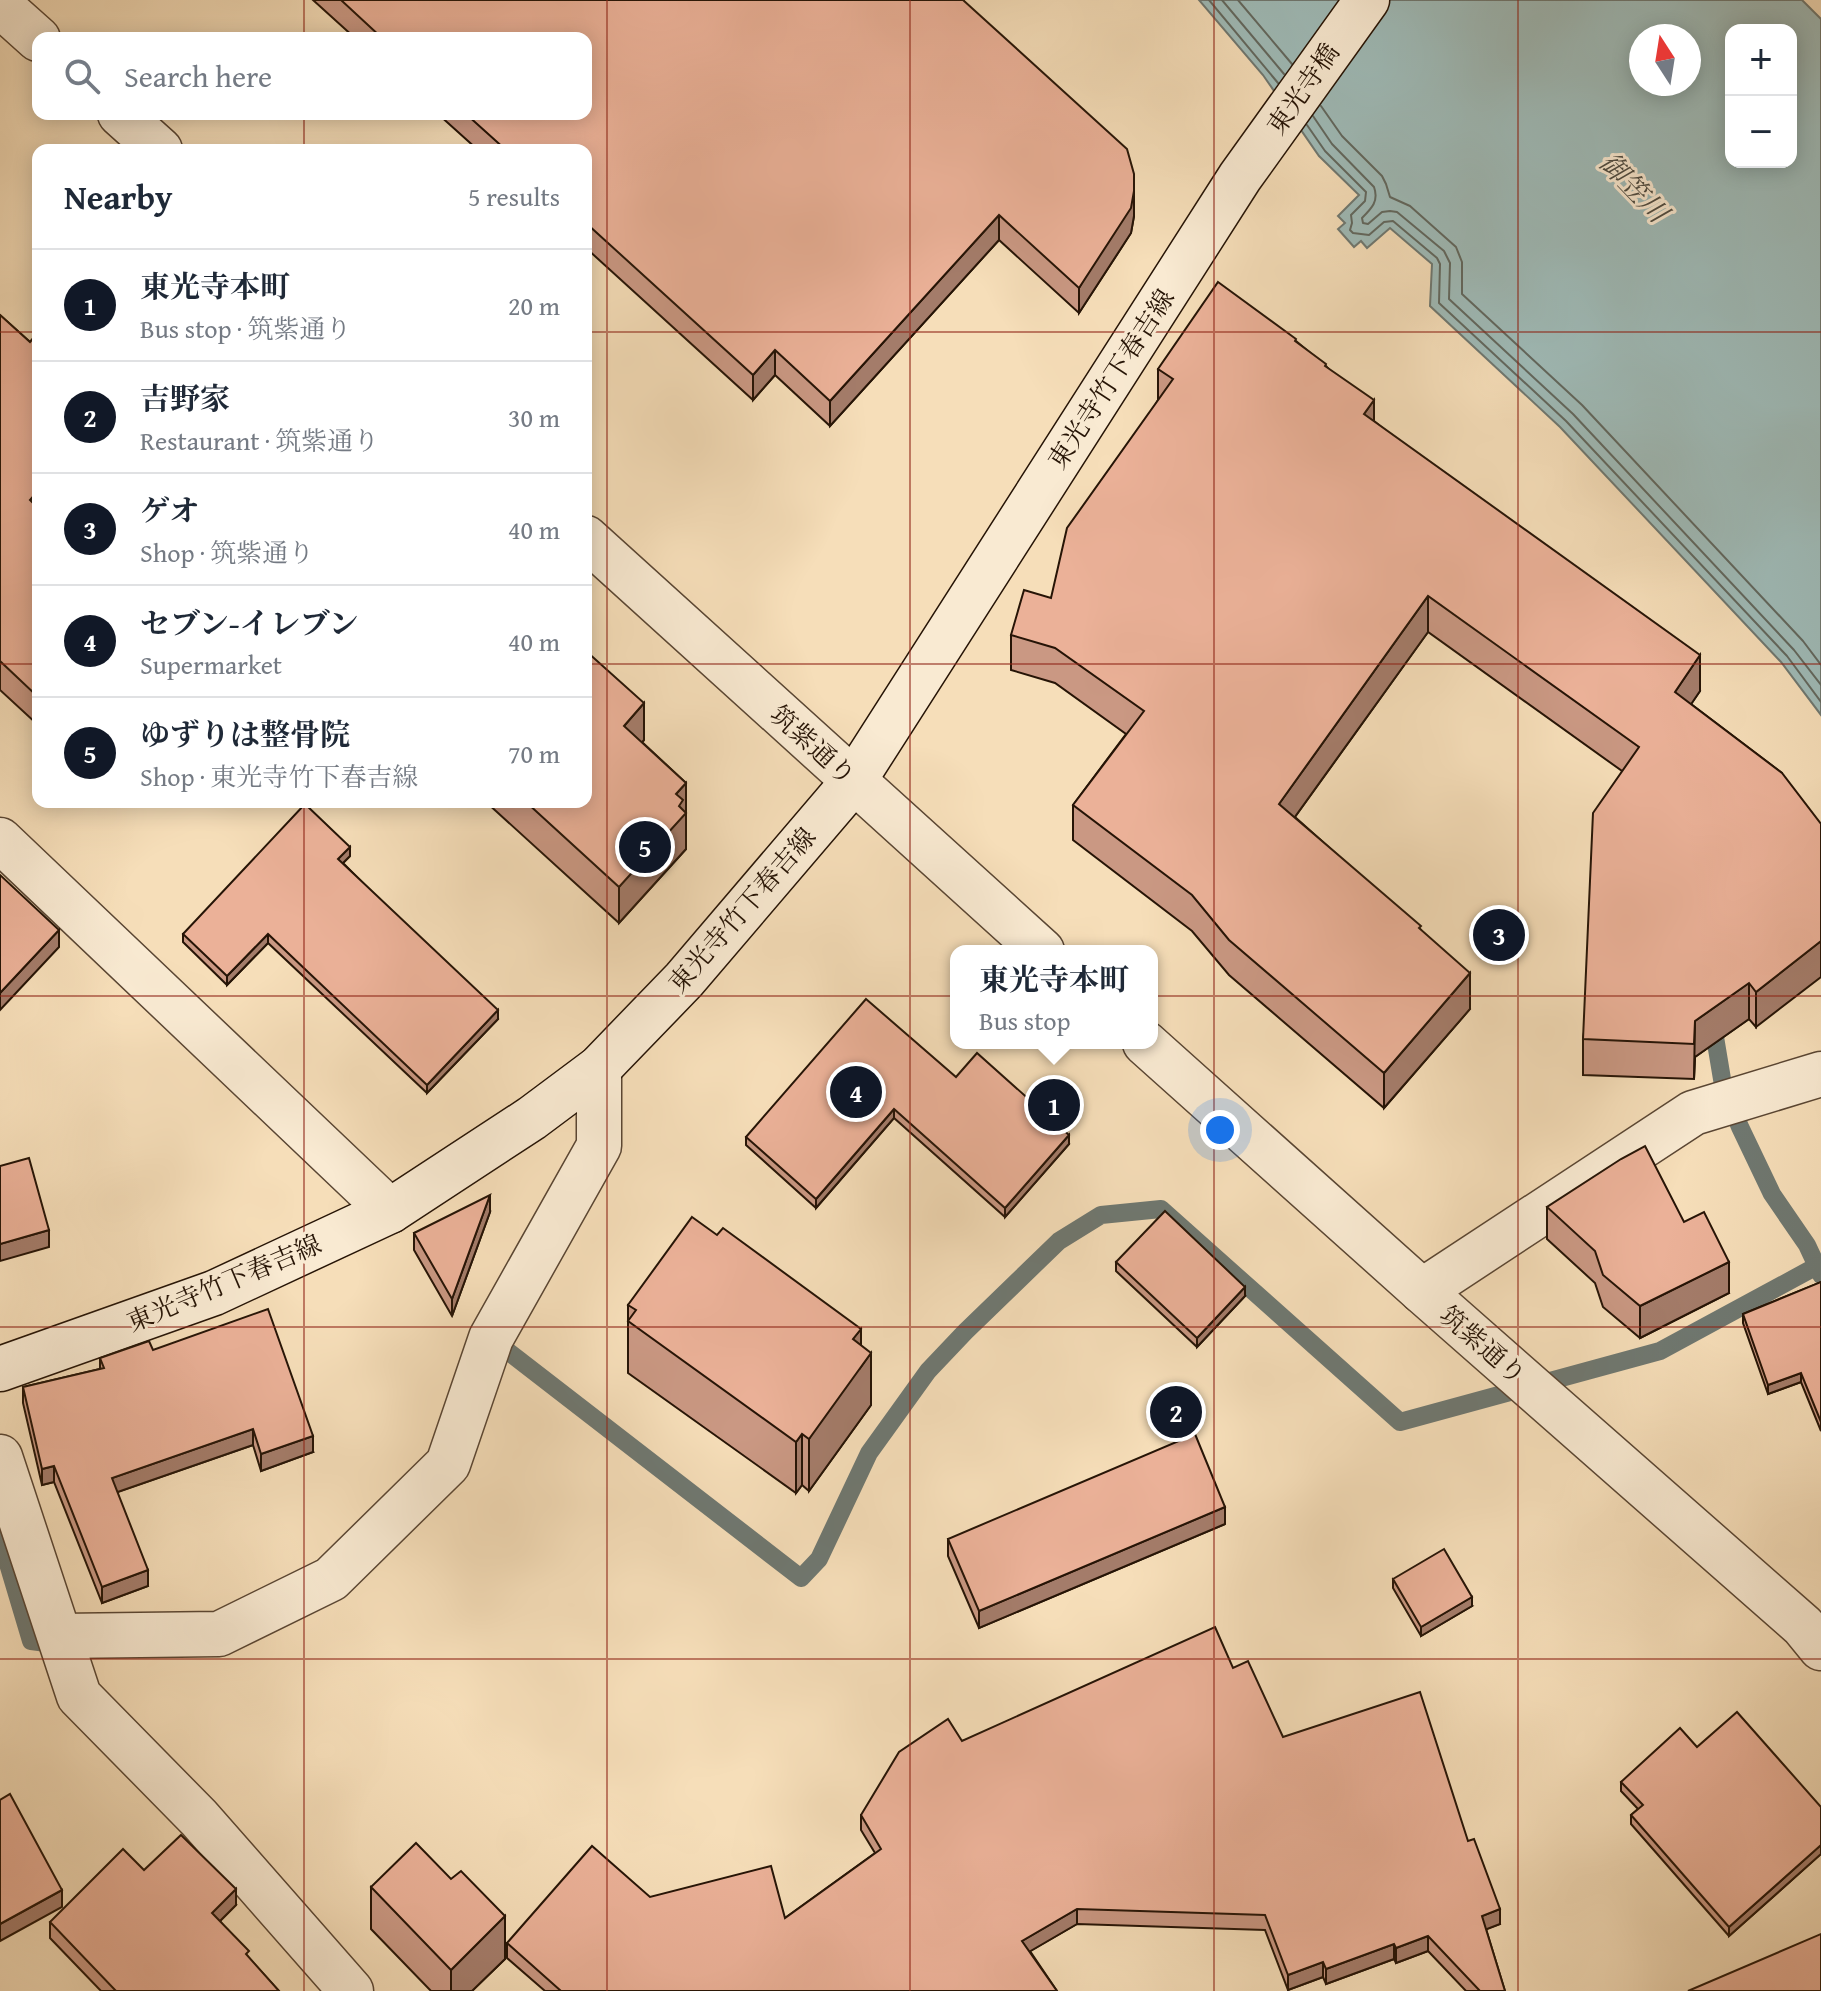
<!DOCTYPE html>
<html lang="en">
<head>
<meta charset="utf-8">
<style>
  :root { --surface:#fff; --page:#f2f2f3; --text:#1f2937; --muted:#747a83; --line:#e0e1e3; --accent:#111827 }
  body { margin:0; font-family:"Gentium Book Plus","Noto Serif JP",serif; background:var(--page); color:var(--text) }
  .controls { position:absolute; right:24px; top:24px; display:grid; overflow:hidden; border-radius:16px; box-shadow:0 4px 20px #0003 }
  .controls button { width:72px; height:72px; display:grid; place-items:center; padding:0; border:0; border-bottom:2px solid var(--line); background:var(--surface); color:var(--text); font:40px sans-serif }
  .compass { position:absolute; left:1629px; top:24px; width:72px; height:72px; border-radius:50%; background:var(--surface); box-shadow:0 4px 20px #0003; rotate:348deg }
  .you { position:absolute; left:1220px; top:1130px; width:28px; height:28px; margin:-20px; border:6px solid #fff; border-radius:50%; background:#1a73e8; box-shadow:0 0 0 12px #1a73e833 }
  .badge { display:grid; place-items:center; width:52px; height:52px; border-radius:50%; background:var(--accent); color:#fff; font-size:26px; font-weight:700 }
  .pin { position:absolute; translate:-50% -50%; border:4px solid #fff; box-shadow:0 2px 8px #0006 }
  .popup { position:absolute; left:950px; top:945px; width:208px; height:104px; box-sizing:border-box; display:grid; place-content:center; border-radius:16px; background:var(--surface); filter:drop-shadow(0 2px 6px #0005); font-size:26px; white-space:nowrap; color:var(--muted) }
  .popup b { font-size:30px; color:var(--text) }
  .popup::after { content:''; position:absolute; left:50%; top:100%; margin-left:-16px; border:16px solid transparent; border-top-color:var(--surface) }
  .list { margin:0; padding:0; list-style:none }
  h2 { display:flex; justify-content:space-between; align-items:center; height:104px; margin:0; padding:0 32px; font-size:34px }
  h2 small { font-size:26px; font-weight:400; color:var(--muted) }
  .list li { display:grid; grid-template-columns:52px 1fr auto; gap:24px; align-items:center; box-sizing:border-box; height:112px; padding:0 32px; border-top:2px solid var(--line) }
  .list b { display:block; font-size:30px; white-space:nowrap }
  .list p { margin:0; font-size:26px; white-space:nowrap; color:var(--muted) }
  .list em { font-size:26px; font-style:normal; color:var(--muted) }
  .icon { flex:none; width:44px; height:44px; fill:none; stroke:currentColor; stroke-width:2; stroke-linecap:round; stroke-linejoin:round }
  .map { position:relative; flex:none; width:1821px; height:1991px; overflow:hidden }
  .search { position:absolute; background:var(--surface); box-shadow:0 4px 20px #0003; left:32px; top:32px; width:560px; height:88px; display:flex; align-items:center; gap:20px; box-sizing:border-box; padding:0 28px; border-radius:16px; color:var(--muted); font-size:30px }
  .panel { position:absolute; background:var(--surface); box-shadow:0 4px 20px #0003; left:32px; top:144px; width:560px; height:664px; border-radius:16px }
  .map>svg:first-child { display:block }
</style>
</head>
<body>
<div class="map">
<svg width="1821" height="1991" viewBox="0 0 1821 1991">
  <rect width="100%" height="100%" fill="#f6deb9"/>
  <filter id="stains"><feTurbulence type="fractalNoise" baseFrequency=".0025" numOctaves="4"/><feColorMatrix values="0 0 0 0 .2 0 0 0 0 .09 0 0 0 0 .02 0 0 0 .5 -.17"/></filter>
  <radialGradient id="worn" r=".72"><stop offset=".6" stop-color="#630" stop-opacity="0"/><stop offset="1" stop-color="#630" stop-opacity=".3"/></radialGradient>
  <path fill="#9fbbb8" stroke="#6f7871" stroke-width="2" fill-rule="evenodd" d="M1199,0h603l19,19v696l-40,-53 -221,-235 -130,-121 2,-42 -42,-36 -23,20 -6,-7 -7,6 -16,-18 7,-6 -7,-7 21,-21 -40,-39 -56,-81zM1731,30h60v132h-60zM1641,36h48v48h-48z"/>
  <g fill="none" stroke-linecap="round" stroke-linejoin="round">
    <g stroke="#62685f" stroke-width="2">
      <polyline points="1209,0 1278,83"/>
      <polyline points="1222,0 1284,74"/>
      <polyline points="1238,0 1292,64"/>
      <polyline points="1321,106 1342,136 1382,176 1386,184 1390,197 1410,206 1456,247 1462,262 1462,294 1582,405 1803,641 1821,665"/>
      <path d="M1313,116l19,28 42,43c5,14 -2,21 -12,31l1,5 5,1 14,-12 8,-1 7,1 47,39 6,12 -1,36 124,115 221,236 27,35"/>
      <polyline points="1307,125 1325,151 1366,192 1365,201 1351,215 1352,223 1350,230 1353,233 1369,235 1384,222 1393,221 1437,258 1440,264 1439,303 1566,421 1787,656 1821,702"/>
    </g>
    <g stroke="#6f7871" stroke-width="18">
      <polyline points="1712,1019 1723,1085 1740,1127 1772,1194 1807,1245 1821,1275"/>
      <polyline points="494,1360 505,1349 801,1578 819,1559 869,1453 928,1371 965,1332 1059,1241 1101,1215 1161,1209 1400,1422 1660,1351 1817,1266"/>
      <polyline points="0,1537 31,1641 62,1645"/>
    </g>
    <defs>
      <g id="minor">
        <polyline points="0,840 390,1211"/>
        <polyline points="1422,1291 1693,1113 1821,1074"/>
        <polyline points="0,1457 79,1696 199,1818 351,1991"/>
        <polyline points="61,1636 219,1634 331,1579 448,1464 491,1338 599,1146 599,1068"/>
      </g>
      <g id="tertiary">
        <polyline points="0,5 38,39"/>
        <polyline points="120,114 160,150"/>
        <polyline points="586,538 1042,951"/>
        <polyline points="1145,1043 1422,1291 1803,1626 1821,1648"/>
      </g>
      <polyline id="secondary" points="0,1369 214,1293 390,1211 532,1118 599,1068 684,980 853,782 1240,177 1367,0"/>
    </defs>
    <use href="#minor" stroke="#5a4633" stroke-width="47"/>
    <use href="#tertiary" stroke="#5a4633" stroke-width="47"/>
    <use href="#secondary" stroke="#261406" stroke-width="47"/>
    <use href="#minor" stroke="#f9ead2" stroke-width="44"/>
    <use href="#tertiary" stroke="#f9ead2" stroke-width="44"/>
    <use href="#secondary" stroke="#f9ead2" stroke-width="44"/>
  </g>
  <g fill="#ca9883" stroke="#261406" stroke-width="2">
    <polygon points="313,0 963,0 1134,216 1131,233 1079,313 999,240 830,426 775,375 753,400 586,248 586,150 478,150 438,114 586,114 586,38 355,38"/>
    <polygon points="0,315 30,342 38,333 38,725 0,690"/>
    <polygon points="1296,341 1326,366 1374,421 1700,691 1691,704 1782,773 1756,1027 1749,1019 1695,1057 1694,1079 1583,1075 1583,1039 1622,771 1428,632 1295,817 1421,930 1470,1009 1384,1108 1229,975 1192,931 1073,840 1073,805 1126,734 1055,683 1011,670 1011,635 1051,598 1158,400 1158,369"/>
    <polygon points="644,740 642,742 686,783 686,849 619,923 486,802 586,802"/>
    <polygon points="350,856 343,863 498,1019 427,1093 268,943 227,985 183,942 183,934"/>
    <polygon points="956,1077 1069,1144 1005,1217 894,1118 816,1208 746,1145 746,1137"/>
    <polygon points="1547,1207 1684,1222 1729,1293 1640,1338 1603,1307 1595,1283 1547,1239"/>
    <polygon points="490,1212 452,1316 414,1250 414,1233"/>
    <polygon points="1116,1262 1245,1296 1197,1347 1116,1271"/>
    <polygon points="1821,1282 1821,1431 1801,1382 1768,1394 1743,1323 1743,1314"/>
    <polygon points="628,1305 861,1346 871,1405 809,1491 802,1485 796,1493 628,1373"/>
    <polygon points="153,1350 313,1452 261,1471 253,1445 117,1492 148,1586 102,1603 54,1482 42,1485 23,1403 23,1387 100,1369 100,1358"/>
    <polygon points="1225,1524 979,1628 948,1556 948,1539"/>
    <polygon points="1393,1579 1472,1606 1421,1636 1393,1588"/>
    <polygon points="1233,1668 1283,1737 1468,1841 1500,1924 1486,1929 1505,1991 1466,1991 1428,1951 1396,1963 1394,1959 1326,1984 1323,1977 1288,1990 1265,1930 1077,1924 1030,1951 1057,1991 545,1991 507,1958 507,1943 650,1897 785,1918 875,1853 861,1830 861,1815 962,1741"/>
    <polygon points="1697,1747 1821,1807 1821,1854 1729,1936 1631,1824 1631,1815 1638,1809 1621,1791 1621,1782"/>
    <polygon points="144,1870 236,1905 220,1921 249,1958 279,1991 101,1991 50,1938 50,1922"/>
    <polygon points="371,1887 505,1959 472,1991 431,1991 371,1929"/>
  </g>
  <g fill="#a47c6a" stroke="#261406" stroke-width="2">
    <polygon points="1134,191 1134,216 1131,233 1079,313 1079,288"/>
    <polygon points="999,215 999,240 830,426 830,401"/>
    <polygon points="775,350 775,375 753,400 753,375"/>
    <polygon points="1374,400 1374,436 1364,414"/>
    <polygon points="38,491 38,520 30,500"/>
    <polygon points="1428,596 1428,632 1279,839 1279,804"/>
    <polygon points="1700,655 1700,691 1675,728 1675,692"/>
    <polygon points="644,703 644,740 624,762 624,726"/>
    <polygon points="686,783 686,849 619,923 619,887 676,794"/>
    <polygon points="350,847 350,856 338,868 338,859"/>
    <polygon points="59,930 59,947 0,1010 0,993"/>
    <polygon points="268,934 268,943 227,985 227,976"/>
    <polygon points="1821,941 1821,977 1756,1027 1756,992"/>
    <polygon points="1470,973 1470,1009 1384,1108 1384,1073"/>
    <polygon points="1749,983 1749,1019 1695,1057 1694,1079 1695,1021"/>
    <polygon points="498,1010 498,1019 427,1093 427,1085"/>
    <polygon points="894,1109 894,1118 816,1208 816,1199"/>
    <polygon points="1069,1135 1069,1144 1005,1217 1005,1208"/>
    <polygon points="490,1195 490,1212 452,1316 452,1299"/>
    <polygon points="49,1230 49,1247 0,1261 0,1244"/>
    <polygon points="1729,1262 1729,1293 1640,1338 1640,1306"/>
    <polygon points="1245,1287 1245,1296 1197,1347 1197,1338"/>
    <polygon points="861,1329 861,1367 871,1353 871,1405 809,1491 809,1439 853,1339"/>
    <polygon points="1801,1373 1801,1382 1768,1394 1768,1385"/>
    <polygon points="253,1429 253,1445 112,1494 112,1478"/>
    <polygon points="802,1434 802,1485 796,1493 796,1442"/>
    <polygon points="313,1436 313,1452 261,1471 261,1454"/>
    <polygon points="54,1466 54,1482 42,1485 42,1469"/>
    <polygon points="1225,1507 1225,1524 979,1628 979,1611"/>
    <polygon points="148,1570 148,1586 102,1603 102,1587"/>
    <polygon points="1472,1597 1472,1606 1421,1636 1421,1627"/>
    <polygon points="1821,1845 1821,1854 1729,1936 1729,1927"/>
    <polygon points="236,1889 236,1905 212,1929 212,1913"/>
    <polygon points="62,1890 62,1907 0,1941 0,1924"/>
    <polygon points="1077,1909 1077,1924 1022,1956 1022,1941"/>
    <polygon points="1500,1909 1500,1924 1482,1931 1482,1916"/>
    <polygon points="505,1916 505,1959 472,1991 451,1991 451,1970"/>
    <polygon points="1428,1936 1428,1951 1396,1963 1396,1948"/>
    <polygon points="1394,1944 1394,1959 1326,1984 1326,1969"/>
    <polygon points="1323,1962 1323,1977 1288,1990 1288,1975"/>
  </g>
  <g fill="#ebb198" stroke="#261406" stroke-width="2">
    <polygon points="341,0 963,0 1127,149 1134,174 1134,191 1131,208 1079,288 999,215 830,401 775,350 753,375 586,223 586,150 506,150 466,114 586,114 586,38 382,38"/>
    <polygon points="1218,282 1296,339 1295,341 1326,364 1325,366 1374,400 1364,414 1700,655 1675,692 1782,773 1821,824 1821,941 1756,992 1749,983 1695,1021 1694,1044 1583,1039 1593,813 1639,747 1428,596 1279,804 1421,926 1419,928 1470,973 1384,1073 1229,940 1192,895 1073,805 1144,711 1055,648 1011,635 1024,590 1051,598 1067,528 1173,379 1158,369"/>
    <polygon points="0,315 30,342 38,333 38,491 30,500 38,508 38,697 0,661"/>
    <polygon points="586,651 644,703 624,726 686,783 676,794 683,800 679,806 686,813 619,887 526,802 586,802"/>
    <polygon points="305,804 350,847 338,859 498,1010 427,1085 268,934 227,976 183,934"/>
    <polygon points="0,875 59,930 0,993"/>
    <polygon points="866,999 956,1077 977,1053 1069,1135 1005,1208 894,1109 816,1199 746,1137"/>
    <polygon points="1645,1146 1684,1222 1704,1212 1729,1262 1640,1306 1603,1275 1595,1251 1547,1207 1621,1159"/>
    <polygon points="29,1158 49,1230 0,1244 0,1166"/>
    <polygon points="490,1195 452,1299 414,1233"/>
    <polygon points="1165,1211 1245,1287 1197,1338 1116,1262"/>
    <polygon points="692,1217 717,1235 723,1228 861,1329 853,1339 871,1353 809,1439 802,1434 796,1442 628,1321 636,1310 628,1305"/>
    <polygon points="1821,1282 1821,1422 1801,1373 1768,1385 1743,1314"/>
    <polygon points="268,1309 313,1436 261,1454 253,1429 112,1478 148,1570 102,1587 54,1466 42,1469 23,1387 104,1368 100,1358 149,1341 153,1350"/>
    <polygon points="1195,1434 1225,1507 979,1611 948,1539"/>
    <polygon points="1444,1549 1472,1597 1421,1627 1393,1579"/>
    <polygon points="1215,1627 1233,1668 1248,1661 1283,1737 1420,1692 1468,1841 1474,1839 1500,1909 1482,1916 1505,1991 1480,1991 1428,1936 1396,1948 1394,1944 1326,1969 1323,1962 1288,1975 1265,1915 1077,1909 1022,1941 1057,1991 561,1991 507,1943 592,1846 650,1897 771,1866 785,1918 881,1849 861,1815 899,1752 948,1719 962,1741"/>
    <polygon points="1737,1712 1821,1807 1821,1845 1729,1927 1631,1815 1643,1805 1621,1782 1680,1728 1697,1747"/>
    <polygon points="10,1794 62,1890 0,1924 0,1800"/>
    <polygon points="181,1835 236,1889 212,1913 249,1951 246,1954 279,1991 116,1991 50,1922 123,1849 144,1870"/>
    <polygon points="416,1843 451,1879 461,1871 505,1916 451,1970 371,1887"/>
    <polygon points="1821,1934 1821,1991 1688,1991"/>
  </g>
  <path fill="none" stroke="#8f2418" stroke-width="2" stroke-opacity="0.55" d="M304,0v38M607,0v1991M910,0v1991M1214,0v1991M1518,0v1991M304,114v36M0,332h38M586,332h1235M0,664h38M586,664h1235M304,802v1189M0,996h1821M0,1327h1821M0,1659h1821"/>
  <g text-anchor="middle" stroke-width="6" stroke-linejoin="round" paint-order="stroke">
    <g font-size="26" fill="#261406" stroke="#f9ead2">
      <text transform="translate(1303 89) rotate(-55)" y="9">東光寺橋</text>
      <text transform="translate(1111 379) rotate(-57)" y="9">東光寺竹下春吉線</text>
      <text transform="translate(813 745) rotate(42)" y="9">筑紫通り</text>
      <text transform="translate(742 910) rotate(-49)" y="9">東光寺竹下春吉線</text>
      <text transform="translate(224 1283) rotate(-23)" y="9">東光寺竹下春吉線</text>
      <text transform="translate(1483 1345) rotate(41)" y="9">筑紫通り</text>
    </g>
    <g font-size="28" font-style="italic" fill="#504e44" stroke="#f9ead2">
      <text transform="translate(1634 187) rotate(46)" y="10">御笠川</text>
    </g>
  </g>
  <rect width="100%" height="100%" filter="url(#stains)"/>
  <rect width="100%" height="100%" fill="url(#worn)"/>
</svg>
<div class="controls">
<button>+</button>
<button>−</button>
</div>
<svg class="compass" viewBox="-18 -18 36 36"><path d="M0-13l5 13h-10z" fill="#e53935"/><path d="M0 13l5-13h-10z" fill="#747a83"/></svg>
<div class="you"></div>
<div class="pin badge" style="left:1054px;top:1105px">1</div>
<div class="popup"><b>東光寺本町</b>Bus stop</div>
<div class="pin badge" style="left:1176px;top:1412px">2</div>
<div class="pin badge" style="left:1499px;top:935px">3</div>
<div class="pin badge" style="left:856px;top:1092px">4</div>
<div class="pin badge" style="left:645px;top:847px">5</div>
<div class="search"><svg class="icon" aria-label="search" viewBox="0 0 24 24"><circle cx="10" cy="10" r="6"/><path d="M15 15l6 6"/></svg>Search here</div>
<section class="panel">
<h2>Nearby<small>5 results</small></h2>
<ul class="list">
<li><span class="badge">1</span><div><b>東光寺本町</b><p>Bus stop · 筑紫通り</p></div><em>20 m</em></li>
<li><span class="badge">2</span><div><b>吉野家</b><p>Restaurant · 筑紫通り</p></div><em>30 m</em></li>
<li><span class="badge">3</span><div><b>ゲオ</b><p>Shop · 筑紫通り</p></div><em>40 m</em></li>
<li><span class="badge">4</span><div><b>セブン-イレブン</b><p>Supermarket</p></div><em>40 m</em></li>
<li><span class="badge">5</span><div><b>ゆずりは整骨院</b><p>Shop · 東光寺竹下春吉線</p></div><em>70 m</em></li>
</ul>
</section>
</div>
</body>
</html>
